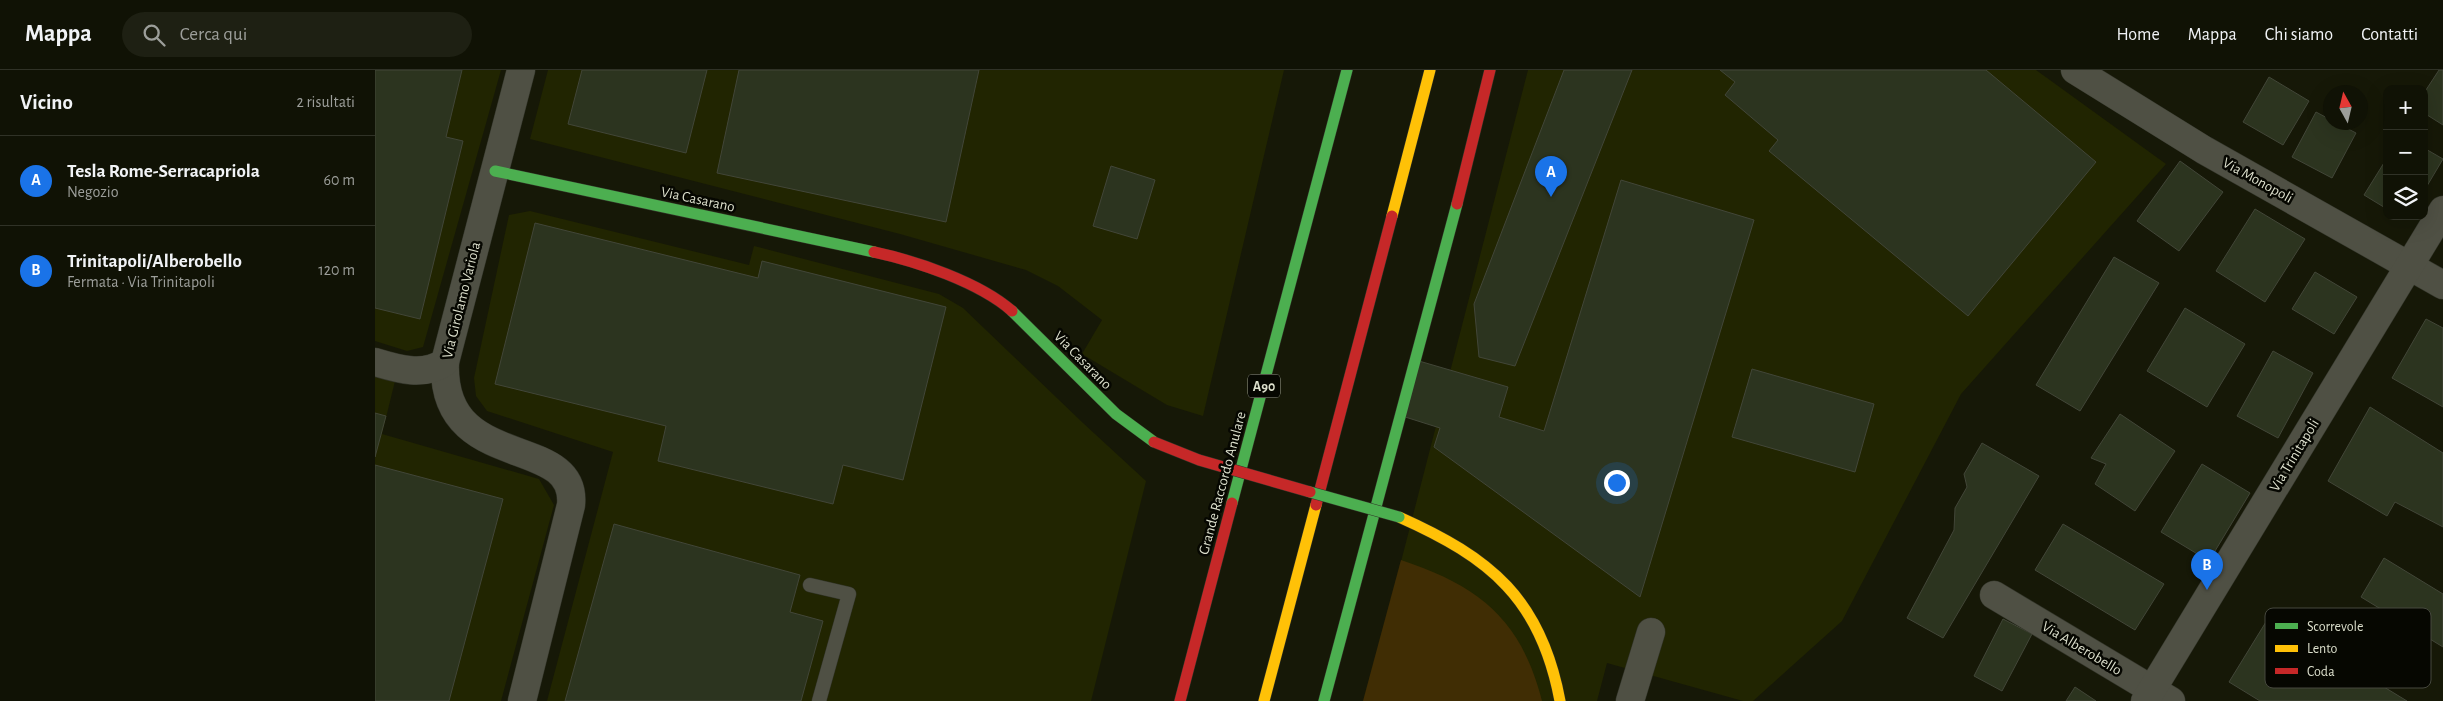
<!DOCTYPE html>
<html lang="it">
<head>
<meta charset="utf-8">
<style>
  :root { --surface:#101205; --page:#1e2013; --text:#f1f3f6; --muted:#9c9e9a; --line:#303227; --accent:#1a73e8 }
  body { margin:0; font-family:"Alegreya Sans",sans-serif; background:var(--page); color:var(--text) }
  .controls { position:absolute; right:15px; top:15px; display:grid; overflow:hidden; border-radius:10px; box-shadow:0 5px 20px #0002 }
  .controls button { width:45px; height:45px; display:grid; place-items:center; padding:0; border:0; border-bottom:1px solid var(--line); background:var(--surface); color:var(--text); font:25px sans-serif }
  .compass { position:absolute; left:1948px; top:15px; width:45px; height:45px; border-radius:50%; background:var(--surface); box-shadow:0 5px 20px #0002; rotate:352deg }
  .you { position:absolute; left:1241px; top:412px; width:18px; height:18px; margin:-12px; border:4px solid #fff; border-radius:50%; background:#1a73e8; box-shadow:0 0 0 8px #1a73e833 }
  .badge { display:grid; place-items:center; width:32px; height:32px; border-radius:50%; background:var(--accent); color:#fff; font-size:16px; font-weight:700 }
  .pin { position:absolute; translate:-50% -41px; filter:drop-shadow(0 1px 2px #0008) }
  .pin::after { content:''; position:absolute; top:26px; width:18px; height:15px; background:inherit; clip-path:polygon(0 0,100% 0,50% 100%) }
  .list { margin:0; padding:0; list-style:none }
  h2 { display:flex; justify-content:space-between; align-items:center; height:65px; margin:0; padding:0 20px; font-size:21px }
  h2 small { font-size:16px; font-weight:400; color:var(--muted) }
  .list li { display:grid; grid-template-columns:32px 1fr auto; gap:15px; align-items:center; box-sizing:border-box; height:90px; padding:0 20px; border-top:1px solid var(--line) }
  .list b { display:block; font-size:19px; white-space:nowrap }
  .list p { margin:0; font-size:16px; white-space:nowrap; color:var(--muted) }
  .list em { font-size:16px; font-style:normal; color:var(--muted) }
  .icon { flex:none; width:28px; height:28px; fill:none; stroke:currentColor; stroke-width:2; stroke-linecap:round; stroke-linejoin:round }
  .map { position:relative; flex:none; width:2068px; height:631px; overflow:hidden }
  header { display:flex; align-items:center; gap:30px; box-sizing:border-box; height:70px; padding:0 25px; background:var(--surface); border-bottom:1px solid var(--line) }
  header strong { font-size:24px }
  nav { display:flex; gap:28px; margin-inline-start:auto; font-size:18px }
  .search { width:350px; height:45px; background:var(--page); display:flex; align-items:center; gap:12px; box-sizing:border-box; padding:0 18px; border-radius:28px; color:var(--muted); font-size:19px }
  main { display:flex }
  aside { flex:1; background:var(--surface) }
  .map>svg:first-child { display:block }
</style>
</head>
<body>
<header>
<strong>Mappa</strong>
<div class="search"><svg class="icon" aria-label="search" viewBox="0 0 24 24"><circle cx="10" cy="10" r="6"/><path d="M15 15l6 6"/></svg>Cerca qui</div>
<nav><a>Home</a><a>Mappa</a><a>Chi siamo</a><a>Contatti</a></nav>
</header>
<main>
<aside>
<h2>Vicino<small>2 risultati</small></h2>
<ul class="list">
<li><span class="badge">A</span><div><b>Tesla Rome-Serracapriola</b><p>Negozio</p></div><em>60 m</em></li>
<li><span class="badge">B</span><div><b>Trinitapoli/Alberobello</b><p>Fermata · Via Trinitapoli</p></div><em>120 m</em></li>
</ul>
</aside>
<div class="map">
<svg width="2068" height="631" viewBox="0 0 2068 631">
  <rect width="100%" height="100%" fill="#161807"/>
  <g fill="#212501">
    <polygon points="0,0 126,0 48,277 32,281 0,271"/>
    <polygon points="173,0 909,0 828,346 792,335 707,284 727,250 683,216 651,200 525,164 155,69"/>
    <polygon points="1153,0 1661,0 1791,94 1586,324 1467,551 1378,631 1368,631 1232,593 1222,631 990,631"/>
    <polygon points="155,141 374,195 379,176 564,224 588,238 708,353 771,411 716,631 172,631 238,382 112,341 101,326 99,308 134,145"/>
    <polygon points="0,305 20,311 7,364 164,409 179,435 126,631 0,631"/>
  </g>
  <path fill="#402d04" d="M1026,490c78,26 120,59 141,141h-179z"/>
  <g fill="#2c341f" stroke="#424638">
    <polygon points="0,0 87,0 71,67 88,71 45,249 0,238"/>
    <polygon points="207,0 332,0 311,83 193,54"/>
    <polygon points="364,0 604,0 571,152 342,103"/>
    <polygon points="1189,0 1257,0 1140,296 1104,287 1099,234"/>
    <polygon points="1345,0 1611,0 1721,92 1593,246 1394,81 1403,70 1350,25 1360,12"/>
    <polygon points="2064,0 2068,0 2068,55 2049,43 2049,23"/>
    <polygon points="1894,7 1934,31 1908,75 1868,52"/>
    <polygon points="1941,42 1956,50 1956,52 1960,52 1981,63 1957,108 1917,87"/>
    <polygon points="2049,78 2068,89 2049,121"/>
    <polygon points="2012,88 2012,139 1989,125"/>
    <polygon points="1805,91 1848,122 1804,181 1762,151"/>
    <polygon points="736,96 780,110 762,169 718,156"/>
    <polygon points="1246,110 1379,150 1265,527 1059,377 1065,358 1027,346 1044,291 1133,317 1124,347 1169,361"/>
    <polygon points="1880,139 1930,169 1890,232 1841,201"/>
    <polygon points="160,153 383,208 387,191 571,237 528,410 468,395 458,434 283,391 291,356 120,314"/>
    <polygon points="1739,187 1784,213 1705,341 1661,315"/>
    <polygon points="1940,202 1982,227 1959,264 1917,239"/>
    <polygon points="1810,238 1870,274 1832,337 1772,301"/>
    <polygon points="2051,249 2068,258 2068,337 2017,308"/>
    <polygon points="1898,281 1938,303 1903,368 1862,346"/>
    <polygon points="1377,299 1499,334 1480,402 1357,367"/>
    <polygon points="1995,337 2068,383 2068,457 2020,432 2012,446 1953,411"/>
    <polygon points="0,343 11,346 0,387"/>
    <polygon points="1745,344 1800,381 1760,441 1720,414 1731,394 1716,388"/>
    <polygon points="1607,373 1664,406 1568,568 1532,548 1579,460 1580,438 1592,417 1589,404"/>
    <polygon points="1827,394 1875,423 1834,491 1786,462"/>
    <polygon points="0,395 128,429 74,631 0,631"/>
    <polygon points="239,454 425,505 415,542 448,551 426,631 190,631"/>
    <polygon points="1688,454 1789,514 1760,560 1660,500"/>
    <polygon points="2009,488 2068,524 2068,577 1986,527"/>
    <polygon points="1894,547 2032,631 1885,631 1854,612"/>
    <polygon points="1628,549 1657,564 1627,621 1599,606"/>
    <polygon points="1700,617 1721,631 1691,631"/>
  </g>
  <g fill="none" stroke-linecap="round" stroke-linejoin="round">
    <defs>
      <polyline id="lane" points="435,515 474,524 444,631"/>
      <g id="street">
        <path d="M146,0l-76,292c-5,113 133,70 126,143l-49,196"/>
        <polyline points="1700,0 1829,80 2068,215"/>
        <path d="M0,292c23,7 49,15 70,0"/>
        <polyline points="1619,525 1796,631"/>
        <polyline points="1255,631 1276,562"/>
        <polyline points="1770,631 2068,140"/>
      </g>
      <g id="fast">
        <polyline points="120,101 499,182"/>
        <polyline points="637,241 741,344 779,372"/>
        <polyline points="857,433 972,0"/>
        <polyline points="949,631 1082,134"/>
      </g>
      <g id="slow">
        <polyline points="1017,146 1055,0"/>
        <path d="M1024,447c92,41 142,82 161,184"/>
        <polyline points="889,631 941,435"/>
      </g>
      <g id="jam">
        <polyline points="1082,134 1115,0"/>
        <path d="M499,182c42,9 105,30 138,59"/>
        <polyline points="941,435 1017,146"/>
        <polyline points="805,631 857,433"/>
      </g>
    </defs>
    <use href="#lane" stroke="#323429" stroke-width="15"/>
    <use href="#street" stroke="#323429" stroke-width="29"/>
    <use href="#fast" stroke="#323429" stroke-width="12"/>
    <use href="#slow" stroke="#323429" stroke-width="12"/>
    <use href="#jam" stroke="#323429" stroke-width="12"/>
    <use href="#lane" stroke="#4f5044" stroke-width="14"/>
    <use href="#street" stroke="#4f5044" stroke-width="28"/>
    <use href="#fast" stroke="#4caf50" stroke-width="11"/>
    <use href="#slow" stroke="#ffc107" stroke-width="11"/>
    <use href="#jam" stroke="#c62828" stroke-width="11"/>
    <defs>
      <polyline id="fast-bridge" points="935,422 1024,447"/>
      <polyline id="jam-bridge" points="779,372 824,390 935,422"/>
    </defs>
    <use href="#fast-bridge" stroke="#323429" stroke-width="12" stroke-linecap="butt"/>
    <use href="#jam-bridge" stroke="#323429" stroke-width="12" stroke-linecap="butt"/>
    <use href="#fast-bridge" stroke="#4caf50" stroke-width="11"/>
    <use href="#jam-bridge" stroke="#c62828" stroke-width="11"/>
  </g>
  <g text-anchor="middle" stroke-width="5" stroke-linejoin="round" paint-order="stroke">
    <rect fill="#060701" stroke="#9c9e8f" stroke-width="1" x="873" y="304.5" width="32" height="23" rx="4"/>
    <g font-size="14" font-weight="bold" fill="#dcdfcc">
      <text x="889" y="321">A90</text>
    </g>
    <g font-size="15" fill="#dcdfcc" stroke="#060701">
      <text transform="translate(1883 110) rotate(29)" y="5">Via Monopoli</text>
      <text transform="translate(323 129) rotate(12)" y="5">Via Casarano</text>
      <text transform="translate(86 230) rotate(-76)" y="5">Via Girolamo Variola</text>
      <text transform="translate(708 290) rotate(45)" y="5">Via Casarano</text>
      <text transform="translate(1919 385) rotate(-59)" y="5">Via Trinitapoli</text>
      <text transform="translate(847 413) rotate(-75)" y="5">Grande Raccordo Anulare</text>
      <text transform="translate(1707 578) rotate(31)" y="5">Via Alberobello</text>
    </g>
  </g>
  <rect x="1890" y="538" width="166" height="80" rx="8" fill="#060701" stroke="#46483e" stroke-width="1"/>
  <rect x="1900" y="553" width="23" height="6" fill="#4caf50"/>
  <rect x="1900" y="575" width="23" height="7" fill="#ffc107"/>
  <rect x="1900" y="598" width="23" height="6" fill="#c62828"/>
  <g font-size="14" fill="#dcdfcc">
    <text x="1932" y="561">Scorrevole</text>
    <text x="1932" y="583">Lento</text>
    <text x="1932" y="606">Coda</text>
  </g>
</svg>
<div class="controls">
<button>+</button>
<button>−</button>
<button><svg class="icon" aria-label="layers" viewBox="0 0 24 24"><path d="M12 4l9 5-9 5-9-5zM3 14l9 5 9-5"/></svg></button>
</div>
<svg class="compass" viewBox="-18 -18 36 36"><path d="M0-13l5 13h-10z" fill="#e53935"/><path d="M0 13l5-13h-10z" fill="#9c9e9a"/></svg>
<div class="you"></div>
<div class="pin badge" style="left:1176px;top:127px">A</div>
<div class="pin badge" style="left:1832px;top:520px">B</div>
</div>
</main>
</body>
</html>
